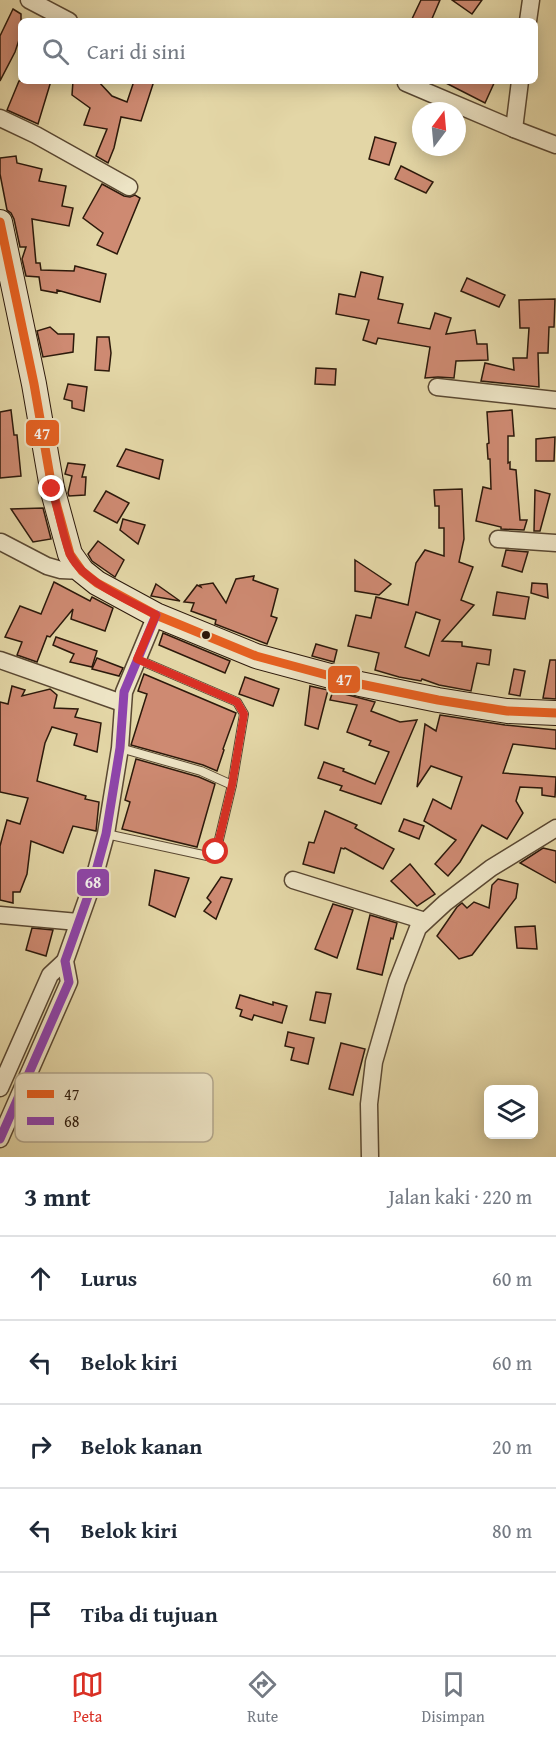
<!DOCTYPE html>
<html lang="id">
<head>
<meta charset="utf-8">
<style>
  :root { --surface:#fff; --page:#f2f2f3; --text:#1f2937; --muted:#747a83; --line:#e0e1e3; --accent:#d93025 }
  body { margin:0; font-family:"Gentium Book Plus",serif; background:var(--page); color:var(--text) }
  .controls { position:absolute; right:18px; bottom:18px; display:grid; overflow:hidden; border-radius:9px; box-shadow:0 3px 15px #0003 }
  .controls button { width:54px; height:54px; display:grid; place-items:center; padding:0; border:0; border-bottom:2px solid var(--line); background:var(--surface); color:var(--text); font:30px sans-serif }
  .compass { position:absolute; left:412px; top:102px; width:54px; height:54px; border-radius:50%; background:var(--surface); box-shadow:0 3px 15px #0003; rotate:16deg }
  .stop { position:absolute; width:18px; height:18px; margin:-14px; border:4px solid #d93025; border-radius:50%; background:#fff }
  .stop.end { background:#d93025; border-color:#fff; box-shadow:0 2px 6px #0008 }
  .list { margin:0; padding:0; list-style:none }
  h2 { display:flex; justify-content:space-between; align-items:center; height:78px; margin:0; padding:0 24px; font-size:26px }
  h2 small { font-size:20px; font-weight:400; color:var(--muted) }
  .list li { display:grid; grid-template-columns:39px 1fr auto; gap:18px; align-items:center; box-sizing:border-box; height:84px; padding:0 24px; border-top:2px solid var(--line) }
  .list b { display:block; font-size:22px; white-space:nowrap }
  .list em { font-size:20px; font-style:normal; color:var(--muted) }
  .icon { flex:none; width:33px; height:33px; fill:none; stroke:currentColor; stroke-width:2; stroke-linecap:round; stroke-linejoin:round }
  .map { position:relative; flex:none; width:556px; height:1157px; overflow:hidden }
  .search { position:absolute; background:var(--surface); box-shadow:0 3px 15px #0003; left:18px; right:18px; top:18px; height:66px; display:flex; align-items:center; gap:15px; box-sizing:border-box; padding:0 21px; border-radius:9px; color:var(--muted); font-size:22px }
  .sheet { height:498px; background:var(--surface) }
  nav { display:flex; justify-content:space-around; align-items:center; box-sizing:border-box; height:84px; border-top:2px solid var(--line); background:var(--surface); font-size:16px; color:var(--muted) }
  nav a { display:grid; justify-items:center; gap:3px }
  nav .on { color:var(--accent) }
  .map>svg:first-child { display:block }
</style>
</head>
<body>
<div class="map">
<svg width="556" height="1157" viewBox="0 0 556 1157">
  <rect width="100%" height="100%" fill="#e3d6a6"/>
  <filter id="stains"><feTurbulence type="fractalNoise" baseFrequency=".00333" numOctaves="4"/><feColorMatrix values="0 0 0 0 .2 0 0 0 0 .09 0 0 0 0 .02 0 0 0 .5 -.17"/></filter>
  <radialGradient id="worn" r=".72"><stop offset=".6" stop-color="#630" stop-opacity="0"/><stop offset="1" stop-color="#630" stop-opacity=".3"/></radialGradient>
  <g fill="#ce8a72" stroke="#2c190b" stroke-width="1.5" fill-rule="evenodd">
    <polygon points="421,0 440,0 431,21 411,21"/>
    <polygon points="452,0 482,0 472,14"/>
    <polygon points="13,9 21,14 21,34 15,52 0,81 0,36"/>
    <polygon points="19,81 51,81 38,124 7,110"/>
    <polygon points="73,81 98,81 112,96 127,102 134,81 154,81 141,121 121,117 114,148 108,163 96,156 107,129 84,125 90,108 72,95"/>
    <polygon points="442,81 495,81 485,103"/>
    <polygon points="375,137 396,143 389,165 369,159"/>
    <polygon points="16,156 17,163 42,169 39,181 66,186 62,206 73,208 69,226 32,219 36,263 40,263 41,270 74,271 75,266 106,274 100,302 57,290 57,293 41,290 39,277 26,276 22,259 26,247 20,247 14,219 11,213 7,210 0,174 0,158"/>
    <polygon points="401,166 433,182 426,193 395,179"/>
    <polygon points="102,184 124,196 130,197 135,195 140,198 117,254 97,245 103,233 83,218"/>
    <polygon points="361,272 383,277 378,299 403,304 398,323 430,329 435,313 451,318 446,334 475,330 477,344 487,344 488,360 456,361 454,378 438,377 425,378 430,347 378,338 376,344 363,340 369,320 336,314 339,294 355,297"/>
    <polygon points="467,278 505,295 499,307 461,291"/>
    <polygon points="555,299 554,327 549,327 548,353 538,353 539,387 481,381 485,363 514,370 513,358 527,358 529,328 520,328 519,300"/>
    <polygon points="50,327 58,334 74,334 73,352 43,357 37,331"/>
    <polygon points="97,337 109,337 111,353 109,371 95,370"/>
    <polygon points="316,368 336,369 335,385 315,384"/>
    <polygon points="68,384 87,387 84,411 72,408 72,401 64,399"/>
    <polygon points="11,410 14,435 17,435 21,476 0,478 0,412"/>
    <polygon points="512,410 514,436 508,436 508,463 510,462 510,469 516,470 520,520 527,520 524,530 501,529 501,527 476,521 483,487 491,489 490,459 488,459 487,444 489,443 487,412"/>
    <polygon points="555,437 554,461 536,461 536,439"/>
    <polygon points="126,449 163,460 159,479 117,466"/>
    <polygon points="68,463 85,465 82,477 86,477 85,495 69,496 68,493 72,476 65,474"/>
    <path d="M462,489l2,50 -5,23 14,5 -12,33 13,5 -32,36 20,1v4l29,4 -2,15 -12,-2 -6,28 -32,-6 -17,-6 -1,2 -22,-4 -24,-7 4,-17 -31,-7 8,-31 15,3 5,-21 32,8 8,-42 9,-13 19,6v-28h-5v-22h-4l-1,-16zM416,612l24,8 -11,36 -24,-9z"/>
    <polygon points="535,490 550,494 540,531 534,531"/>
    <polygon points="106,491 129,503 117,523 94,511"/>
    <polygon points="43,508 51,539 33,542 11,509"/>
    <polygon points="123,519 145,525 138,544 120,530"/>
    <polygon points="98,541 124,560 115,577 92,561 88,554"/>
    <polygon points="506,550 528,552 522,572 502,566"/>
    <polygon points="355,560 391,584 379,595 355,591"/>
    <polygon points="254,576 253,580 278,589 271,616 277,618 267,644 215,624 216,620 191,611 194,603 184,602 197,585 201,587 200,585 213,583 226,603 236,579"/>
    <polygon points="54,582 90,601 92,597 113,608 105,631 71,619 73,609 50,637 47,636 37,662 17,655 22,642 5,637 20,606 41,614"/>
    <polygon points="532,583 547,584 548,598 531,593"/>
    <polygon points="156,584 180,601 151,596"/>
    <polygon points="497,592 529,597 525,619 493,615"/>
    <polygon points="163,633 230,661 225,673 159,645"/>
    <polygon points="56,637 97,651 92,667 70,662 74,654 53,645"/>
    <polygon points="316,644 337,650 334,662 312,656"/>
    <polygon points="97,658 123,668 119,676 92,669"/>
    <polygon points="550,660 556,660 556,699 543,698"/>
    <polygon points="514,669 525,671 520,696 509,694"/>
    <polygon points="144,674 236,713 223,749 224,750 217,771 203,765 131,745 147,694 138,691"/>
    <polygon points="245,677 279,689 273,706 239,694"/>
    <polygon points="12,686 25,690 22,696 50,689 57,695 54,708 78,709 75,717 101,723 97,752 74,745 77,734 52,727 45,743 37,781 86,796 85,799 99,802 96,831 73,826 63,853 31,841 27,874 20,892 13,892 13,903 0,900 0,846 7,820 20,824 28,798 0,792 0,702 8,704"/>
    <polygon points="310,686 328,690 318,729 305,725"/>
    <polygon points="333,691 375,702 371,711 400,722 417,720 381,804 340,790 342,786 318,778 324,762 344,769 343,771 375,784 389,752 369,745 371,741 347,732 357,705 330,700"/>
    <polygon points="440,715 505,725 556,730 556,749 513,744 503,773 556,777 555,797 542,795 542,788 520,787 516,801 523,813 507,839 482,825 460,862 448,876 435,864 456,840 424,821 433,799 451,809 462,777 431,766 417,787 425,724 436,731"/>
    <polygon points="136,759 199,777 215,784 197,847 122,829 130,802 125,800"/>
    <polygon points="325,811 357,825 355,828 394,849 383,869 345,848 344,849 341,848 334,873 303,864 309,842 314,843"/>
    <polygon points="404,819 424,826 419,839 399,831"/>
    <polygon points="543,848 556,851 556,883 520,863"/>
    <polygon points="410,864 435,894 417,906 391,881"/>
    <polygon points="155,870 189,878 175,917 149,905"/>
    <polygon points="221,877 232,879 216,919 204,911 211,902 207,898"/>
    <polygon points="498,879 518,884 516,898 472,955 459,959 437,936 457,907 462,903 467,908 474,902 489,908 492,885"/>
    <polygon points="333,904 353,910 337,958 315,949"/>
    <polygon points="370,915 397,923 393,939 391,938 382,975 357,969"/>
    <polygon points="535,926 537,949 517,948 515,927"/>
    <polygon points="32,928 53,930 46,956 26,950"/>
    <polygon points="316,992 331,994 325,1023 310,1020"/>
    <polygon points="240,995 273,1005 273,1002 287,1006 282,1023 254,1015 252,1020 240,1016 242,1010 236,1008"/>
    <polygon points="288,1032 314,1038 308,1064 291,1060 294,1048 285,1046"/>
    <polygon points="341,1043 365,1049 353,1095 329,1089"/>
  </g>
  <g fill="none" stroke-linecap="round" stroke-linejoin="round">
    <defs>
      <g id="lane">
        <polyline points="120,748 201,771 232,785"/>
        <polyline points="106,834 212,857 216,852 232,785 244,714 237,702 137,659"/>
      </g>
      <g id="street">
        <polyline points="29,0 69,21"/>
        <polyline points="528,21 531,0"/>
        <polyline points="406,83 514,129 556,145"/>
        <polyline points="0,118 36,135 129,187"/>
        <polyline points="514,129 520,81"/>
        <polyline points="437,387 556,400"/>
        <polyline points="498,539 556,543"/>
        <polyline points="1,542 47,566 61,570 82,571"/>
        <polyline points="0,660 122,703"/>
        <polyline points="293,880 425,921"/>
        <polyline points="0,915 78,922"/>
        <polyline points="0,1088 50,975 65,961"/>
        <polyline points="0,1139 69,982 65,961 93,882 106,834 120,748 124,692 156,615"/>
        <polyline points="370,1157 369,1104 374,1062 397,982 418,928 445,903 491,868 556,828"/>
      </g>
      <polyline id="secondary" points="0,222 34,384 52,488 70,554 82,571 97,583 156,615 256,656 360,684 438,700 507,711 556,713"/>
    </defs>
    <use href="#lane" stroke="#5a4832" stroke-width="10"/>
    <use href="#street" stroke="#5a4832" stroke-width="19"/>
    <use href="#secondary" stroke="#2c190b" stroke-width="26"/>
    <use href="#lane" stroke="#ede4c5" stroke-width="8"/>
    <use href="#street" stroke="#ede4c5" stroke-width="16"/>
    <use href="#secondary" stroke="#ede4c5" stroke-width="24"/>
    <defs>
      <polyline id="bus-1" points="0,222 34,384 52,488 70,554 82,571 97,583 156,615 256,656 360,684 438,700 507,711 556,713"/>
      <polyline id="bus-2" points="0,1139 69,982 65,961 93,882 106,834 120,748 124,692 156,615"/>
    </defs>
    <use href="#bus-1" stroke="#ede4c5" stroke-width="14"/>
    <use href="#bus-2" stroke="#ede4c5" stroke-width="14"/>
    <use href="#bus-1" stroke="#e86121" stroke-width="9"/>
    <use href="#bus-2" stroke="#8e44ad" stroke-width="9"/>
  </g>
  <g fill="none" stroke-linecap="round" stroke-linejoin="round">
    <path stroke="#d93025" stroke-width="8" d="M52,489c6,20 10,43 17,63 11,29 61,49 87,63l-19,44 100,43 7,12 -12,71 -16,67"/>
  </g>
  <circle fill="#2c190b" stroke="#ede4c5" stroke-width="2" cx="206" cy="635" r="5"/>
  <rect x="15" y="1073" width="198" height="69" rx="9" fill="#ede4c5" stroke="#b3a78d" stroke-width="1.5"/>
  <rect x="27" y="1090" width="27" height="8" fill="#e86121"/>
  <rect x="27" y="1117" width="27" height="8" fill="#8e44ad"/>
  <g font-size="16" fill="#2c190b">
    <text x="64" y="1100">47</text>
    <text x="64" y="1127">68</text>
  </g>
  <g stroke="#ede4c5" stroke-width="2">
    <rect x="25" y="419" width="35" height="28" rx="6" fill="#e86121"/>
    <rect x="327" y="665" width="34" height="29" rx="6" fill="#e86121"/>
    <rect x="76" y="868" width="34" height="29" rx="6" fill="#8e44ad"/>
  </g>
  <g font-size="16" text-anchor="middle" font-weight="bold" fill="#fff">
    <text x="42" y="439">47</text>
    <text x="344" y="685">47</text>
    <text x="93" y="888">68</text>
  </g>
  <rect width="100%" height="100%" filter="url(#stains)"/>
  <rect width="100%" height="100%" fill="url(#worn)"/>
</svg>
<div class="controls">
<button><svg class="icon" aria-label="layers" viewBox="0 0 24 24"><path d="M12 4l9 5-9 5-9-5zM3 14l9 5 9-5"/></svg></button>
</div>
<svg class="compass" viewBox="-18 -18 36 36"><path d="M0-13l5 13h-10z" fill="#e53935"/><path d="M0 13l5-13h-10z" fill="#747a83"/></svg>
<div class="stop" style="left:216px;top:852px"></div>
<div class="stop end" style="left:52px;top:489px"></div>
<div class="search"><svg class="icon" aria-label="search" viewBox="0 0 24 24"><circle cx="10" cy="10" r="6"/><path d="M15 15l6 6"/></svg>Cari di sini</div>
</div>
<section class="sheet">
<h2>3 mnt<small>Jalan kaki · 220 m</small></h2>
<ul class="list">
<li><svg class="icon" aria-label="ahead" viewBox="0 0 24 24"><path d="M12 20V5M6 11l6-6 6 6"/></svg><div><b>Lurus</b></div><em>60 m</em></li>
<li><svg class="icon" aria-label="left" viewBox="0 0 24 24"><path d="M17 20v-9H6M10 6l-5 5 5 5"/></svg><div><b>Belok kiri</b></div><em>60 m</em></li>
<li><svg class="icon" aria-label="right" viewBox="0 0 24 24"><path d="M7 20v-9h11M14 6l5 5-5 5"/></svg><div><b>Belok kanan</b></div><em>20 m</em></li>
<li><svg class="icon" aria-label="left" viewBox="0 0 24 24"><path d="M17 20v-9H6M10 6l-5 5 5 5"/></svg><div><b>Belok kiri</b></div><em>80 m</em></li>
<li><svg class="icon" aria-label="arrive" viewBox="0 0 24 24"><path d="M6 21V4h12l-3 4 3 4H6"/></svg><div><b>Tiba di tujuan</b></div></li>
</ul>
</section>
<nav>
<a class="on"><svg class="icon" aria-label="map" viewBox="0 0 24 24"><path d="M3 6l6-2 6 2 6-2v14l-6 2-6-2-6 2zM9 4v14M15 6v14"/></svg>Peta</a>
<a><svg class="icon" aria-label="directions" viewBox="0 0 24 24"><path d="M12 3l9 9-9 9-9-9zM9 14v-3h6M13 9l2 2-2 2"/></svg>Rute</a>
<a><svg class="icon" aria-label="saved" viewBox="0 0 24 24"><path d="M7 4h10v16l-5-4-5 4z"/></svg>Disimpan</a>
</nav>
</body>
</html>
